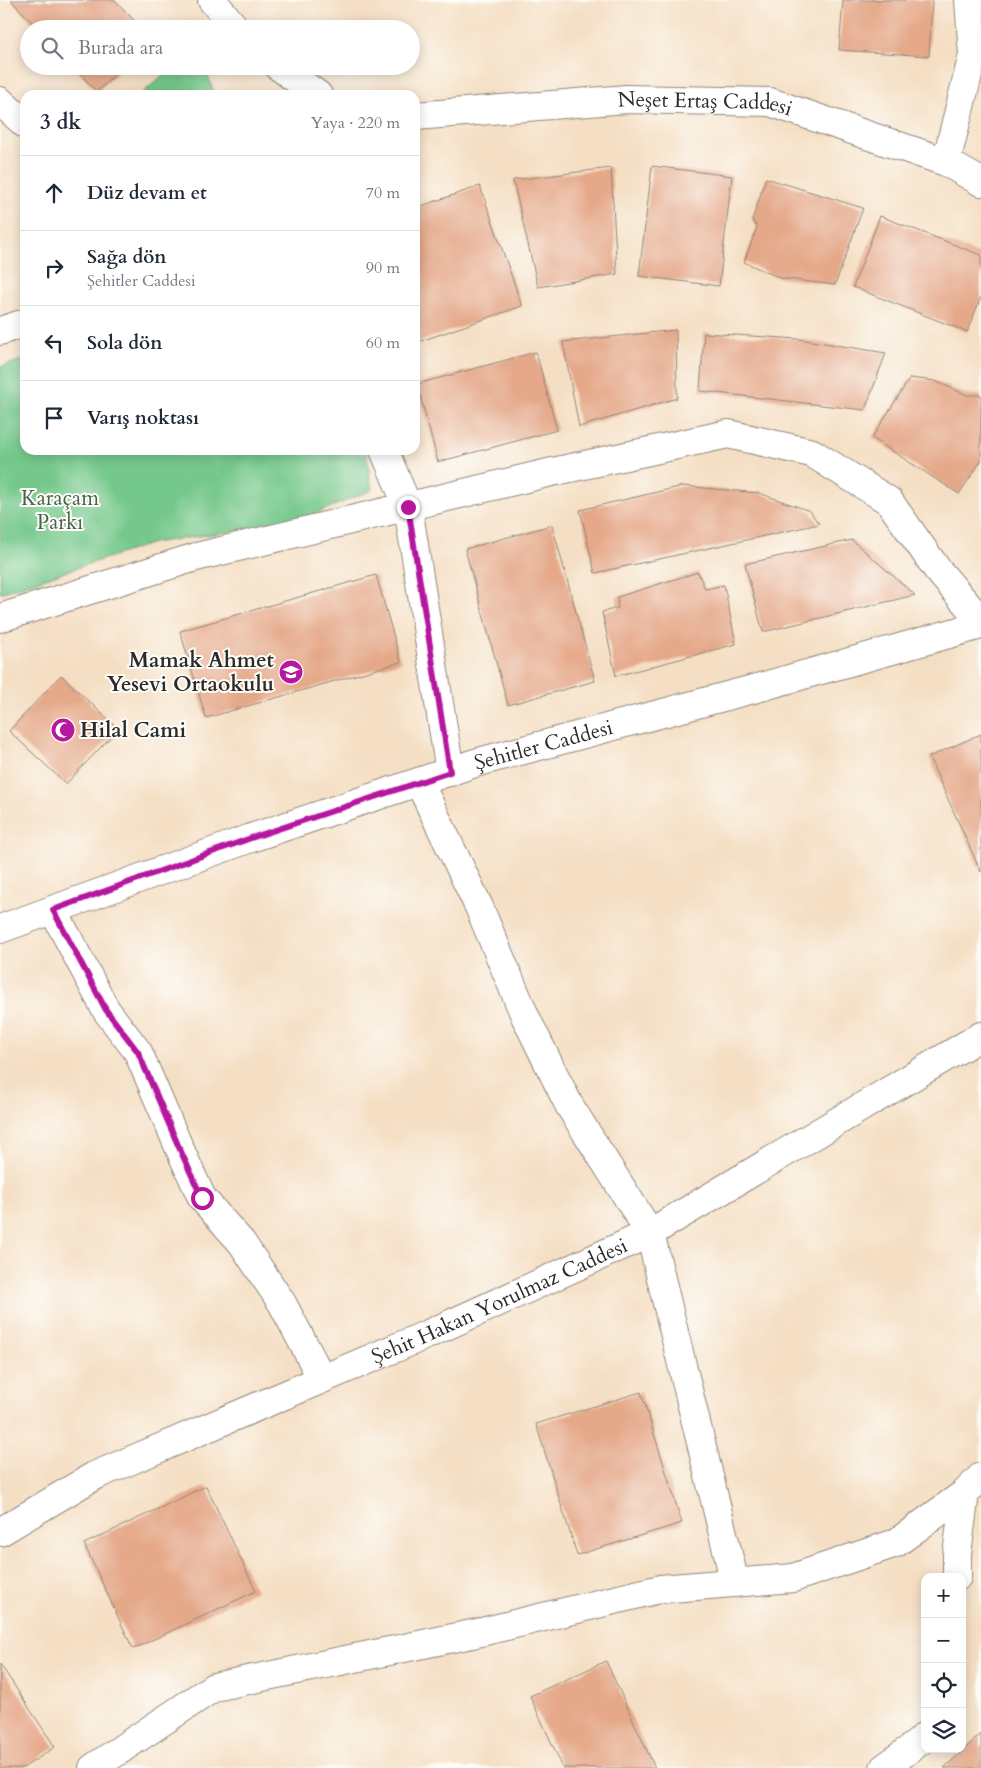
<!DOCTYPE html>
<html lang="tr">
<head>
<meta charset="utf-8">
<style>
  :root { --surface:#fff; --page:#f2f2f3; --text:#1f2937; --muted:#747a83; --line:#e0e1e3 }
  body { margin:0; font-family:Cardo,serif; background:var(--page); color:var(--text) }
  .controls { position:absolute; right:15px; bottom:15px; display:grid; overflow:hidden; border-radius:10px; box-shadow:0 2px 12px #0003 }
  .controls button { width:45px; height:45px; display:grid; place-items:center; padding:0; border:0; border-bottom:1px solid var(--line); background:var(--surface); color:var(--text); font:25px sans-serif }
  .stop { position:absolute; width:15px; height:15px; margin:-11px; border:4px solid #b5179e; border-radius:50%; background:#fff }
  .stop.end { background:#b5179e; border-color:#fff; box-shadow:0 1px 5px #0008 }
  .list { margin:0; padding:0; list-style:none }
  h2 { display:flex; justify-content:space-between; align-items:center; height:65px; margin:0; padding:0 20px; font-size:21px }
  h2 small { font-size:16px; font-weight:400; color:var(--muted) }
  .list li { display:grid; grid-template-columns:32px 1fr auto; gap:15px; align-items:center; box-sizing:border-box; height:75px; padding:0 20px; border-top:1px solid var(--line) }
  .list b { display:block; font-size:19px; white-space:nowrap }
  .list p { margin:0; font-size:16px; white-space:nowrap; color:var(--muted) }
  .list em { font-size:16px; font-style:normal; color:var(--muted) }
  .icon { flex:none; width:28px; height:28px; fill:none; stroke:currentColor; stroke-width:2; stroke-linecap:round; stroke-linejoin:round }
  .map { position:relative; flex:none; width:981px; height:1768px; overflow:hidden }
  .search { position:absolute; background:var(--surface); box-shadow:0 2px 12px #0003; left:20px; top:20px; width:400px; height:55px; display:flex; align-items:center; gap:12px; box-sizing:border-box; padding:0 18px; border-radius:28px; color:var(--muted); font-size:19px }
  .panel { position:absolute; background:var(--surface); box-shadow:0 2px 12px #0003; left:20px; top:90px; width:400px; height:365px; border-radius:15px }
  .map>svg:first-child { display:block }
</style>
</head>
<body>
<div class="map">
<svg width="981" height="1768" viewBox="0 0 981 1768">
  <rect width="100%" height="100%" fill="#fdfcf7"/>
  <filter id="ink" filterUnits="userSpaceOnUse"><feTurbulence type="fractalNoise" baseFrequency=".02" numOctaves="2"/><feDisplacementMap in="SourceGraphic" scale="10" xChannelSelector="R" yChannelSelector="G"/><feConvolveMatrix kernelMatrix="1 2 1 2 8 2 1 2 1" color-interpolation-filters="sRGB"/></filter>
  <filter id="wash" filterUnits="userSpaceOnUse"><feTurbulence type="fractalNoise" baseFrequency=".0096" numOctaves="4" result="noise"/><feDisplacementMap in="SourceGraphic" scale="20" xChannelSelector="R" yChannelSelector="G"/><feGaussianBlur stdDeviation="1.12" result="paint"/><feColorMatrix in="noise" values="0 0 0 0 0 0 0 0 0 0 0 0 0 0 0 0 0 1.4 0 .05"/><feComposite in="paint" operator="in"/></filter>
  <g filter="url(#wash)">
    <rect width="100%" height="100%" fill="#f5dfc4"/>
    <g fill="#74c88b" stroke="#507a5b">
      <polygon points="173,66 202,66 206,70 215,95 140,95"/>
      <polygon points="25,359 25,450 366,450 372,490 295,522 153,543 0,593 0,367"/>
    </g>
    <g id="blocks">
      <g fill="#e5a889">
        <polygon points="11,0 115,0 142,29 38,29"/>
        <polygon points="843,0 932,0 929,56 839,50"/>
        <polygon points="73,66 124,66 97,92"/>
        <polygon points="652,166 732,176 719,286 639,276"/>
        <polygon points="611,168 617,274 538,287 513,180"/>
        <polygon points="766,178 863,208 835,285 780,278 744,262 757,227 752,220"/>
        <polygon points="480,186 522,306 415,343 415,208"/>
        <polygon points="880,216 981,255 981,297 967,332 853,287"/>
        <polygon points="676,330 677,398 579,427 563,342"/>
        <polygon points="704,333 799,339 886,353 865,410 700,391"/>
        <polygon points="536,352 557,430 438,462 417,384"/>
        <polygon points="910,378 935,381 967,395 981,395 981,461 959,494 872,438"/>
        <polygon points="683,486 759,493 810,511 819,524 595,573 580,510"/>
        <polygon points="552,525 595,681 508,705 465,549"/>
        <polygon points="852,540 915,595 763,632 745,564"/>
        <polygon points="698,572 705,589 724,585 736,644 616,676 602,612 618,608 617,597"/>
        <polygon points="376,575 401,662 206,718 180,631"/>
        <polygon points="61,675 118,729 66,784 9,731"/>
        <polygon points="981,734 981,872 929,757"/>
        <polygon points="641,1392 682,1523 577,1555 536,1424"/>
        <polygon points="206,1486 256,1591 133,1649 84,1544"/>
        <polygon points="606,1661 655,1768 563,1768 530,1696"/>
        <polygon points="0,1664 55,1747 23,1768 0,1768"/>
        <polygon points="981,1734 981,1768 944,1768"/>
      </g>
    </g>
  </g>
  <g filter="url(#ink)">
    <use href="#blocks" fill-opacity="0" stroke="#908578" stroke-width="1"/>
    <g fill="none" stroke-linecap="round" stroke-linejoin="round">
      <defs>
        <g id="minor">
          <polyline points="0,101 25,124"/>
          <polyline points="946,162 973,55 969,0"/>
          <polyline points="384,450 408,507 450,772"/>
          <polyline points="0,618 196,557 552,472 728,434 812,453 889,501 937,569 981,621"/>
          <polyline points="419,782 479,907 525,1016 569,1105 650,1233 735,1583"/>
          <polyline points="53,910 106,1010 138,1052 178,1145 202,1198 242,1243 282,1303 322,1379"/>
          <path id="s1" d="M0,1532l94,-56 332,-141 224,-102 331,-197"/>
          <polyline points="957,1577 957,1554 965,1493"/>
          <polyline points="93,1768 214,1687 477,1633 660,1589 793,1578 896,1543 965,1493 981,1477"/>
          <polyline points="884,1768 919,1742 925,1736"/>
        </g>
        <g id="tertiary">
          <polyline points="0,331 25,323"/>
          <path id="s2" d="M0,929l251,-91 224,-75 282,-75 224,-63"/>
        </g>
        <g id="secondary">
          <polyline points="212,0 236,29"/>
          <polyline points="278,66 318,95"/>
          <path id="s3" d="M415,116l212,-17 143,3 176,60 35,20"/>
        </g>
      </defs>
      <use href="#minor" stroke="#908578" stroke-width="30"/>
      <use href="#tertiary" stroke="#908578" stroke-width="30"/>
      <use href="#secondary" stroke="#908578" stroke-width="30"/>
      <use href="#minor" stroke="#fff" stroke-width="28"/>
      <use href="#tertiary" stroke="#fff" stroke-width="28"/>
      <use href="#secondary" stroke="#fff" stroke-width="28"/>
    </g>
  </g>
  <g fill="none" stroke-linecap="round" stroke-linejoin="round" filter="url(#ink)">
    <polyline stroke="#b5179e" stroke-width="6" points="202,1198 178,1145 138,1052 106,1010 53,910 251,838 450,772 408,507"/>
  </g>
  <defs>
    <symbol id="school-disc" viewBox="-11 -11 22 22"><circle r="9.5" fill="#b5179e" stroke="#fdfcf7"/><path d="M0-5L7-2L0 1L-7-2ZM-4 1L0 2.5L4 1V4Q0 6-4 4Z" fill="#fff"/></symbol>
    <symbol id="mosque-disc" viewBox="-11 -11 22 22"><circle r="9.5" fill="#b5179e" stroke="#fdfcf7"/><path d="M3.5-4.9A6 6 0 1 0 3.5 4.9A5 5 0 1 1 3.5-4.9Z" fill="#fff"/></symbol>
  </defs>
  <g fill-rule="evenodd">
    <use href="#school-disc" x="277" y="658" width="28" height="28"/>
    <use href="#mosque-disc" x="49" y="716" width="28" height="28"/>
  </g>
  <g text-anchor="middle" stroke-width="4" stroke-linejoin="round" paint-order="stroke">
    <g font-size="21" fill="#2b2b2b" stroke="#fdfcf7">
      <text dy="7" stroke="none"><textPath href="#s3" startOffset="291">Neşet Ertaş Caddesi</textPath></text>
      <text dy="7" stroke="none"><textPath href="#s2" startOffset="574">Şehitler Caddesi</textPath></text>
      <text dy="7" stroke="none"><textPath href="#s1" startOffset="551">Şehit Hakan Yorulmaz Caddesi</textPath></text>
    </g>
    <g font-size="21" fill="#45624d" stroke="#fdfcf7">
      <text x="60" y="505">Karaçam<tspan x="60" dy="24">Parkı</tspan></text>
    </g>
    <g font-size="21" font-weight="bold" fill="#2b2b2b" stroke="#fdfcf7" text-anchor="end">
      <text x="274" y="667">Mamak Ahmet<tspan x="274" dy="24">Yesevi Ortaokulu</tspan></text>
      <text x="80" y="737" text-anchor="start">Hilal Cami</text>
    </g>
  </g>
</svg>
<div class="controls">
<button>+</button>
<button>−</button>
<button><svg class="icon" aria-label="locate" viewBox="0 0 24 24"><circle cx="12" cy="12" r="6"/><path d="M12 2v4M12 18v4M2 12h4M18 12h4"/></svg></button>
<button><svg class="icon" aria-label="layers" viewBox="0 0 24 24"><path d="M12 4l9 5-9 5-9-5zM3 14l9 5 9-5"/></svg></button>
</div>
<div class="stop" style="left:202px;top:1198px"></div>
<div class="stop end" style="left:408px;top:507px"></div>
<div class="search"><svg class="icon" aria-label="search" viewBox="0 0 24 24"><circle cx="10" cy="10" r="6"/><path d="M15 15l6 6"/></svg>Burada ara</div>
<section class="panel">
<h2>3 dk<small>Yaya · 220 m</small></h2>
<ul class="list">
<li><svg class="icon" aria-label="ahead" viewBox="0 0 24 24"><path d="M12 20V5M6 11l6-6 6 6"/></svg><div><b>Düz devam et</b></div><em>70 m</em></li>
<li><svg class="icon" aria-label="right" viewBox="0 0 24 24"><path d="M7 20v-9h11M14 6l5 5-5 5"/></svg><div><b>Sağa dön</b><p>Şehitler Caddesi</p></div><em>90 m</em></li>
<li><svg class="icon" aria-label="left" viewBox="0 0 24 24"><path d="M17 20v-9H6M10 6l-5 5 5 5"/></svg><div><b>Sola dön</b></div><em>60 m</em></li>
<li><svg class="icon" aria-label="arrive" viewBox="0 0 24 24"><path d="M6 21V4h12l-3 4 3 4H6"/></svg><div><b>Varış noktası</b></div></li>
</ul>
</section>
</div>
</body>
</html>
